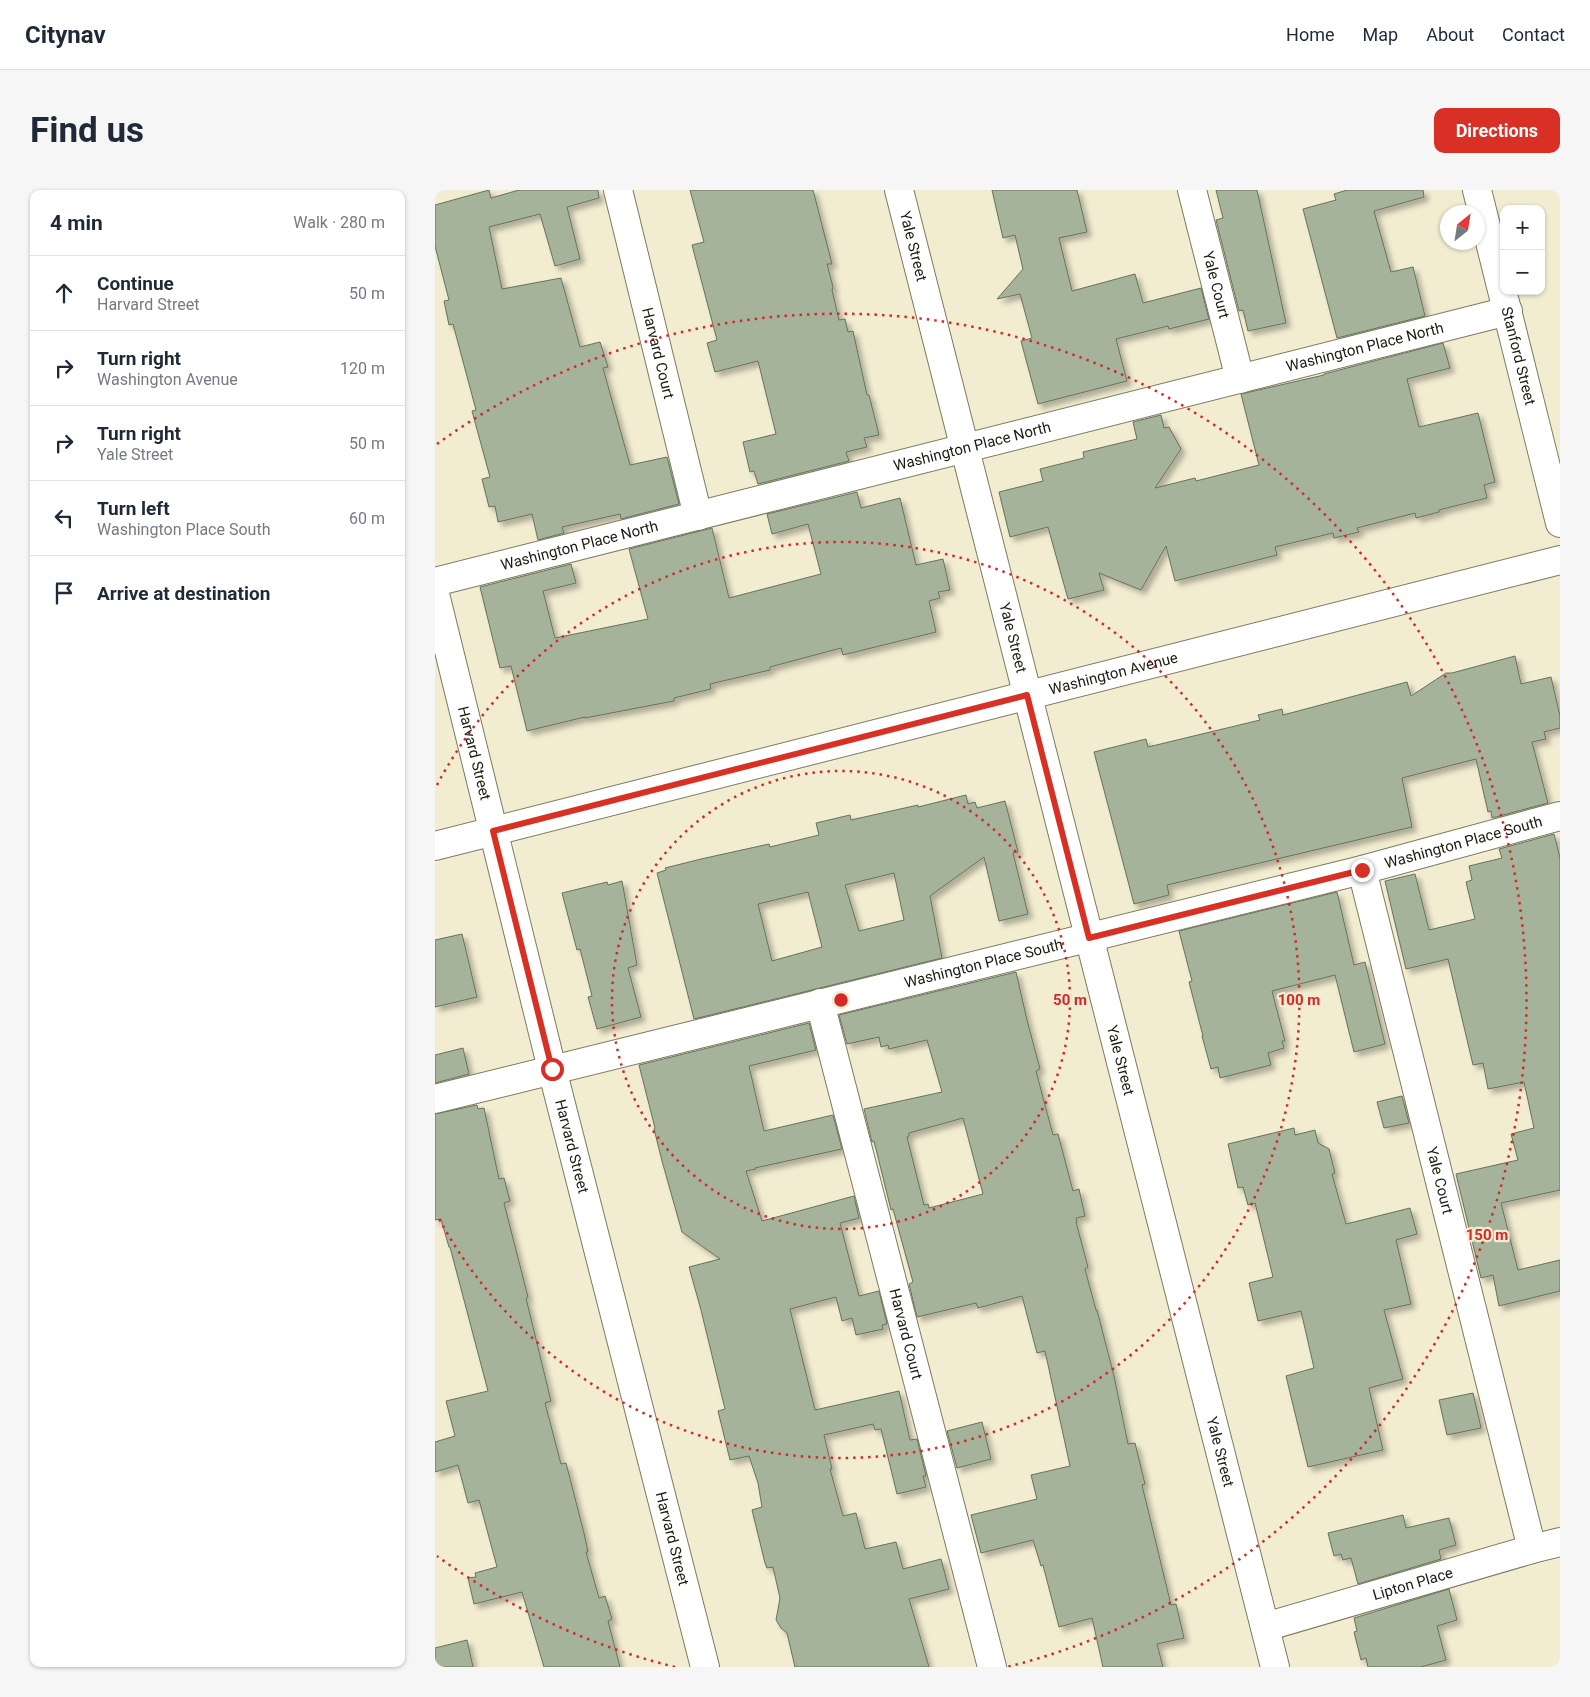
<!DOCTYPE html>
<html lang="en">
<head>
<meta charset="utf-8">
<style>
  :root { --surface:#fff; --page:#f6f6f7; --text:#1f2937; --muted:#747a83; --line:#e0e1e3; --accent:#d93025 }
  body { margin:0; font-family:Roboto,sans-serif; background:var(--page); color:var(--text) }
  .controls { position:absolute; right:15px; top:15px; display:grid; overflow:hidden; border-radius:10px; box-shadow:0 1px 4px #0004 }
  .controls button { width:45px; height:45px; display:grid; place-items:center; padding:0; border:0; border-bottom:1px solid var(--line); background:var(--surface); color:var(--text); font:25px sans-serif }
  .compass { position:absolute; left:1005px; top:15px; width:45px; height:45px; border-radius:50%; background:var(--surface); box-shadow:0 1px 4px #0004; rotate:30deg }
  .stop { position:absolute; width:15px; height:15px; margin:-11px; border:4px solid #d93025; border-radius:50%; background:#fff }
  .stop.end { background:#d93025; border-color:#fff; box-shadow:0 1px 5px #0008 }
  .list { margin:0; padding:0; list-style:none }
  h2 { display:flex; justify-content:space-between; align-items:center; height:65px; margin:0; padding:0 20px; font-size:21px }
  h2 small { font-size:16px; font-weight:400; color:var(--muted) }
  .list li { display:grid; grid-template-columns:32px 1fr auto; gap:15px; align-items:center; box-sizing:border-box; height:75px; padding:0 20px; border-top:1px solid var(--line) }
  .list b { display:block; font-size:19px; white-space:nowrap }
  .list p { margin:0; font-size:16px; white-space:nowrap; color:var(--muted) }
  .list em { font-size:16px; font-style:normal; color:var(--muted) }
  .icon { flex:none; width:28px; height:28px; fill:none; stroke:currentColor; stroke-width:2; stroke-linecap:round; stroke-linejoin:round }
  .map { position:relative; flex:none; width:1125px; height:1477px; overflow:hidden; border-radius:10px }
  header { display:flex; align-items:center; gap:30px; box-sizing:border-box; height:70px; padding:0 25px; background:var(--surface); border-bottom:1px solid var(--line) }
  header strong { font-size:24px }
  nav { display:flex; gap:28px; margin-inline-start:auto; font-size:18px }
  .intro { display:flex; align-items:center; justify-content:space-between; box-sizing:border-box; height:120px; padding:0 30px }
  h1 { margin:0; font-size:35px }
  .button { padding:12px 22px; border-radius:10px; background:var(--accent); color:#fff; font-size:18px; font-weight:700 }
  main { display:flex; gap:30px; padding:0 30px }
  aside { flex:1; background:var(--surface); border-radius:10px; box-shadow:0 1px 4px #0004 }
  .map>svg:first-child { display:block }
</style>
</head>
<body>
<header>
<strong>Citynav</strong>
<nav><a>Home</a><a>Map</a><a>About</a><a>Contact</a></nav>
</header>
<div class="intro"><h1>Find us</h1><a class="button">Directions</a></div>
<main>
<aside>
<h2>4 min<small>Walk · 280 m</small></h2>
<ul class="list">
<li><svg class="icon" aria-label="ahead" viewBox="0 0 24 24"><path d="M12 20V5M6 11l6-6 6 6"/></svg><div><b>Continue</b><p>Harvard Street</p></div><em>50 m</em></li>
<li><svg class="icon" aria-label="right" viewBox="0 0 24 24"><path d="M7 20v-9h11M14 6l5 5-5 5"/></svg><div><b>Turn right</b><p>Washington Avenue</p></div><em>120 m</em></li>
<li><svg class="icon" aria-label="right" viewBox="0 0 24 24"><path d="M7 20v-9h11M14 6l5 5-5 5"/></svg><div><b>Turn right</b><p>Yale Street</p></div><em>50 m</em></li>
<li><svg class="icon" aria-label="left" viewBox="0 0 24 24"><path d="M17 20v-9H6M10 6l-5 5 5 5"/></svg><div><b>Turn left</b><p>Washington Place South</p></div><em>60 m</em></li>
<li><svg class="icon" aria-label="arrive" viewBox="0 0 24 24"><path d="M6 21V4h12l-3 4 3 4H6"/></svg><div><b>Arrive at destination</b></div></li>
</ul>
</aside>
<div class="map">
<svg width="1125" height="1477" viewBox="0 0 1125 1477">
  <defs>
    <filter id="shadow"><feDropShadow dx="4.5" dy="4.5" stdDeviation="2.5" flood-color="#0004"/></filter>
  </defs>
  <rect width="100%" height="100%" fill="#f2ecd0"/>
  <g fill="#a5b39b" stroke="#65725c" fill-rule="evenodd" filter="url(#shadow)">
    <polygon points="54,0 56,8 84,0 163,0 164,8 132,17 145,69 120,76 105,24 54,37 67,99 126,88 145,157 165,152 173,177 168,178 195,275 232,267 244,314 186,329 185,324 127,337 129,343 103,350 97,324 63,332 60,316 54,317 47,289 55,287 37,221 41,220 18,134 14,135 9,111 14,110 0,56 0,15"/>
    <polygon points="255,0 378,0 397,74 392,74 398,97 397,100 404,130 410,129 413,142 418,141 432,205 434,205 444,245 429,248 432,257 411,262 414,271 323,294 319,281 315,282 308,252 341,244 323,171 280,182 272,153 282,150 257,55 269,52"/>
    <polygon points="557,0 642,0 652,42 624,48 637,101 700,84 708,113 766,98 774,129 734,139 733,136 681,149 692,191 603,214 586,151 597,148 585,104 562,109 588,79 580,45 568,48"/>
    <polygon points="781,0 822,0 851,133 813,141 808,120 804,121 781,30 788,28"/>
    <polygon points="912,0 988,0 989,7 939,21 956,82 978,77 990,126 902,148 868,19 901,10 899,4"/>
    <polygon points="1008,153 1015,178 972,189 984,237 1043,223 1060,292 1049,295 1052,308 1004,320 1004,322 981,328 980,323 922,338 924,342 899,348 898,343 840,357 842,365 740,391 731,356 706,400 664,383 669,400 633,409 613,337 575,347 564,302 608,291 605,279 649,268 648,262 702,249 698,232 726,225 729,238 734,237 746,259 720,298 760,288 761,291 824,275 806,204 889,185 889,184"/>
    <polygon points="422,302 426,318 465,308 481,375 508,369 515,400 503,402 505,408 494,411 501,442 408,465 406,458 335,477 335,480 275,494 276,499 239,508 239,511 150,528 150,527 92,541 76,476 65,478 45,397 136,374 141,393 108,401 120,448 213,429 194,359 277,338 294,408 386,384 373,334 337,344 332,324"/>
    <polygon points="1080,466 1086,494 1116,487 1125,526 1125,538 1109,542 1111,549 1097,552 1113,613 1057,628 1056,621 1053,622 1041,569 967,588 977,637 732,695 734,705 699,714 659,562 711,549 713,557 825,530 823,525 847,519 848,525 972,492 976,506 1011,483 1017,483"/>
    <path d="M531,605l2,9 7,-2 2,6 28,-7 13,51 -5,1 15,61 -29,7 -15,-64 -54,39 12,62 -248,61 -37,-146 9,-3 -1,-2 36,-9 68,-15 1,3 49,-12 -3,-12 34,-8 1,5 67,-15v2zM459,683l10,47 -45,11 -14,-46zM373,702l14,55 -50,14 -14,-57z"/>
    <polygon points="1119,644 1125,668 1125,1000 1066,1013 1083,1080 1125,1070 1125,1101 1064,1116 1058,1085 1046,1088 1021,984 1083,970 1076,944 1099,938 1089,892 1053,899 1048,873 1038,875 1013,769 971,779 950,691 980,684 994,740 1040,729 1031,692 1037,690 1034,676 1067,668 1064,659"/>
    <polygon points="187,691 202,775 193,778 206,827 162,839 153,807 157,806 145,759 142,760 127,703 172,692 173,695"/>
    <polygon points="902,702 919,775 930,772 950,854 919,862 900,785 837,801 850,851 847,851 849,858 833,863 836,875 785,888 783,877 776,879 767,846 768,846 754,792 757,791 744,741"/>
    <polygon points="27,744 42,807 0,817 0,750"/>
    <path d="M581,782l11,48 13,49 -4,2 17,64 5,-1 15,57 6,-2 6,27 -9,2 1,4h-1l12,45 -3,2 11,41h1l17,66 14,68 7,-1 10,41 -3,1 29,120 5,-1 8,34 -27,6 6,23h-60l-11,-49 -33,9 -16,-62 -2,1 -8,-26 -52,13 -10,-38 66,-16 -6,-24 39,-9 -25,-115 -8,2 -15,-57 -44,12 -2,-5 -59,14 -8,-33 4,-2 -20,-73 -2,1 -17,-69 -2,1 -8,-33 78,-17 -15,-52 -38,9 -1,-4 -7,2 -2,-10 -32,7 -8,-29zM528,928l20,76 -54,14 -1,-4 -4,1 -17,-68 2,-1v-3z"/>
    <polygon points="374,833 381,860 314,876 329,941 398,925 407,959 320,978 321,979 311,981 327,1031 419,1006 424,1028 405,1033 424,1106 444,1101 452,1134 447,1135 448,1139 421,1145 417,1128 407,1131 401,1107 355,1119 380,1220 464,1201 475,1250 482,1249 491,1286 488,1286 491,1297 462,1304 446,1239 440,1240 438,1234 389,1245 397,1279 395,1279 408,1326 421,1323 430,1359 461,1352 468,1379 506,1369 514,1399 474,1409 494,1477 360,1477 352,1443 346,1438 341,1430 345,1408 338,1377 332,1378 330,1373 317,1320 327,1317 323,1293 314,1266 295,1270 283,1221 290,1219 266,1120 254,1077 285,1069 247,1042 227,971 219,939 220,938 204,875"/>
    <polygon points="28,858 34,884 0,893 0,865"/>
    <polygon points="967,906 974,933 949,938 942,912"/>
    <polygon points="42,915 43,919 49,918 64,989 69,988 75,1011 69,1013 93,1107 91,1108 116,1211 110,1213 126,1274 131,1273 149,1343 153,1362 151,1362 164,1408 170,1406 177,1429 173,1431 185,1477 109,1477 87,1402 39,1414 33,1388 41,1387 40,1383 62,1377 44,1310 33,1313 23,1275 0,1282 0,1252 20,1246 11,1211 53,1201 15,1057 14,1057 6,1029 0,1030 0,924"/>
    <polygon points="859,938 860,945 880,940 883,953 894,959 900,983 897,984 911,1034 975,1018 982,1044 961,1050 976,1114 949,1120 968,1189 934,1198 948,1260 873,1277 851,1186 879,1178 866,1121 823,1131 814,1093 838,1087 820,1013 813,1015 808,997 803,998 793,954"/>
    <polygon points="1038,1203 1046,1238 1012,1245 1004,1210"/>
    <polygon points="547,1232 556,1269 522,1278 512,1241"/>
    <polygon points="968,1325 971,1338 1014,1328 1021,1355 1004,1360 1006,1369 923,1394 916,1368 908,1370 906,1364 899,1366 893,1343"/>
    <polygon points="1014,1399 1022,1430 1002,1436 1011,1470 986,1477 933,1477 931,1468 926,1470 919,1442 922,1441 919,1428"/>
    <polygon points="32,1450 38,1477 0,1477 0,1458"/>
  </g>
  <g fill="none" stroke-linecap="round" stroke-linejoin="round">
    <defs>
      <g id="minor">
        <path id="s1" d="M183,0l80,326"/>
        <path id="s2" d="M464,0l376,1477"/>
        <path id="s3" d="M757,0l48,189"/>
        <path id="s4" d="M1042,0l83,333"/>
        <path id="s5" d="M0,392l1073,-271"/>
        <path id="s6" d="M0,404l117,475 153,598"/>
        <path id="s7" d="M0,656l1125,-286"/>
        <path id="s8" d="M927,680l170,679"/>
        <path id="s9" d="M385,813l172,664"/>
        <path id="s10" d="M0,909l927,-229 198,-54"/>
        <path id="s11" d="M830,1437l267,-78 28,-7"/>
      </g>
    </defs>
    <use href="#minor" stroke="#7f7960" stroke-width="30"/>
    <use href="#minor" stroke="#fff" stroke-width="28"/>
  </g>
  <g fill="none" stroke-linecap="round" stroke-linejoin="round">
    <polyline stroke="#d93025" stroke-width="6" points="117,879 58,641 592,505 654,748 927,680"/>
  </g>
  <g fill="none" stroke="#d62828" stroke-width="2.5" stroke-dasharray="2.5 5">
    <circle cx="406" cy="810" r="229"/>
    <path d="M2 595A458 458 0 1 1 2 1025"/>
    <path d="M240 1477A687 687 0 0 1 2 1366M2 254A687 687 0 1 1 572 1477"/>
  </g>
  <g text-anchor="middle" stroke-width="4.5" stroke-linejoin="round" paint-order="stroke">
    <g font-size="15" fill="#1d1b11" stroke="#f2ecd0">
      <text dy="5" stroke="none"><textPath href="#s2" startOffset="58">Yale Street</textPath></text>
      <text dy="5" stroke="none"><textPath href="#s3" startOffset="98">Yale Court</textPath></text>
      <text dy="5" stroke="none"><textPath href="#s5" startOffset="959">Washington Place North</textPath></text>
      <text dy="5" stroke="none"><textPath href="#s1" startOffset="168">Harvard Court</textPath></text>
      <text dy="5" stroke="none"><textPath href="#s4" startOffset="171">Stanford Street</textPath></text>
      <text dy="5" stroke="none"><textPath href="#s5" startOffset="554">Washington Place North</textPath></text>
      <text dy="5" stroke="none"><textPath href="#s5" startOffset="149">Washington Place North</textPath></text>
      <text dy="5" stroke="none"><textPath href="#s2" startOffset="462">Yale Street</textPath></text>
      <text dy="5" stroke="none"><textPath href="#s7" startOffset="700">Washington Avenue</textPath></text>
      <text dy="5" stroke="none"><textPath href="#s6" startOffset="164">Harvard Street</textPath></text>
      <text dy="5" stroke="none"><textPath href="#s10" startOffset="1060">Washington Place South</textPath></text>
      <text dy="5" stroke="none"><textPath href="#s10" startOffset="565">Washington Place South</textPath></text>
      <text dy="5" stroke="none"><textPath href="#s2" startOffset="898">Yale Street</textPath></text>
      <text dy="5" stroke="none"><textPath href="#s6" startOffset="569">Harvard Street</textPath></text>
      <text dy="5" stroke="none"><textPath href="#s8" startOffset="320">Yale Court</textPath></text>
      <text dy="5" stroke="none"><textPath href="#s9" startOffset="342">Harvard Court</textPath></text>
      <text dy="5" stroke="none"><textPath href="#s2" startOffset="1302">Yale Street</textPath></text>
      <text dy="5" stroke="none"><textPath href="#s6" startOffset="974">Harvard Street</textPath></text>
      <text dy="5" stroke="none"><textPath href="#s11" startOffset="154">Lipton Place</textPath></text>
    </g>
  </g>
  <circle cx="406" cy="810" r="8" fill="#d62828" stroke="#f2ecd0" stroke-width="2.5"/>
  <g font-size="15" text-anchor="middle" font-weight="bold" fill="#d62828" stroke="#f2ecd0" stroke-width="4.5" stroke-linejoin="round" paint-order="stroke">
    <text x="635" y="815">50 m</text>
    <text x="864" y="815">100 m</text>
    <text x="1052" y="1050">150 m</text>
  </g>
</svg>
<div class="controls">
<button>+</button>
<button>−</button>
</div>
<svg class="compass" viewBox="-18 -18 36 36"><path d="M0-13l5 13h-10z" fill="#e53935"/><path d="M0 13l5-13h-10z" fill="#747a83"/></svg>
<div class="stop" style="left:117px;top:879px"></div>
<div class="stop end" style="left:927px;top:680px"></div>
</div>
</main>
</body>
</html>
